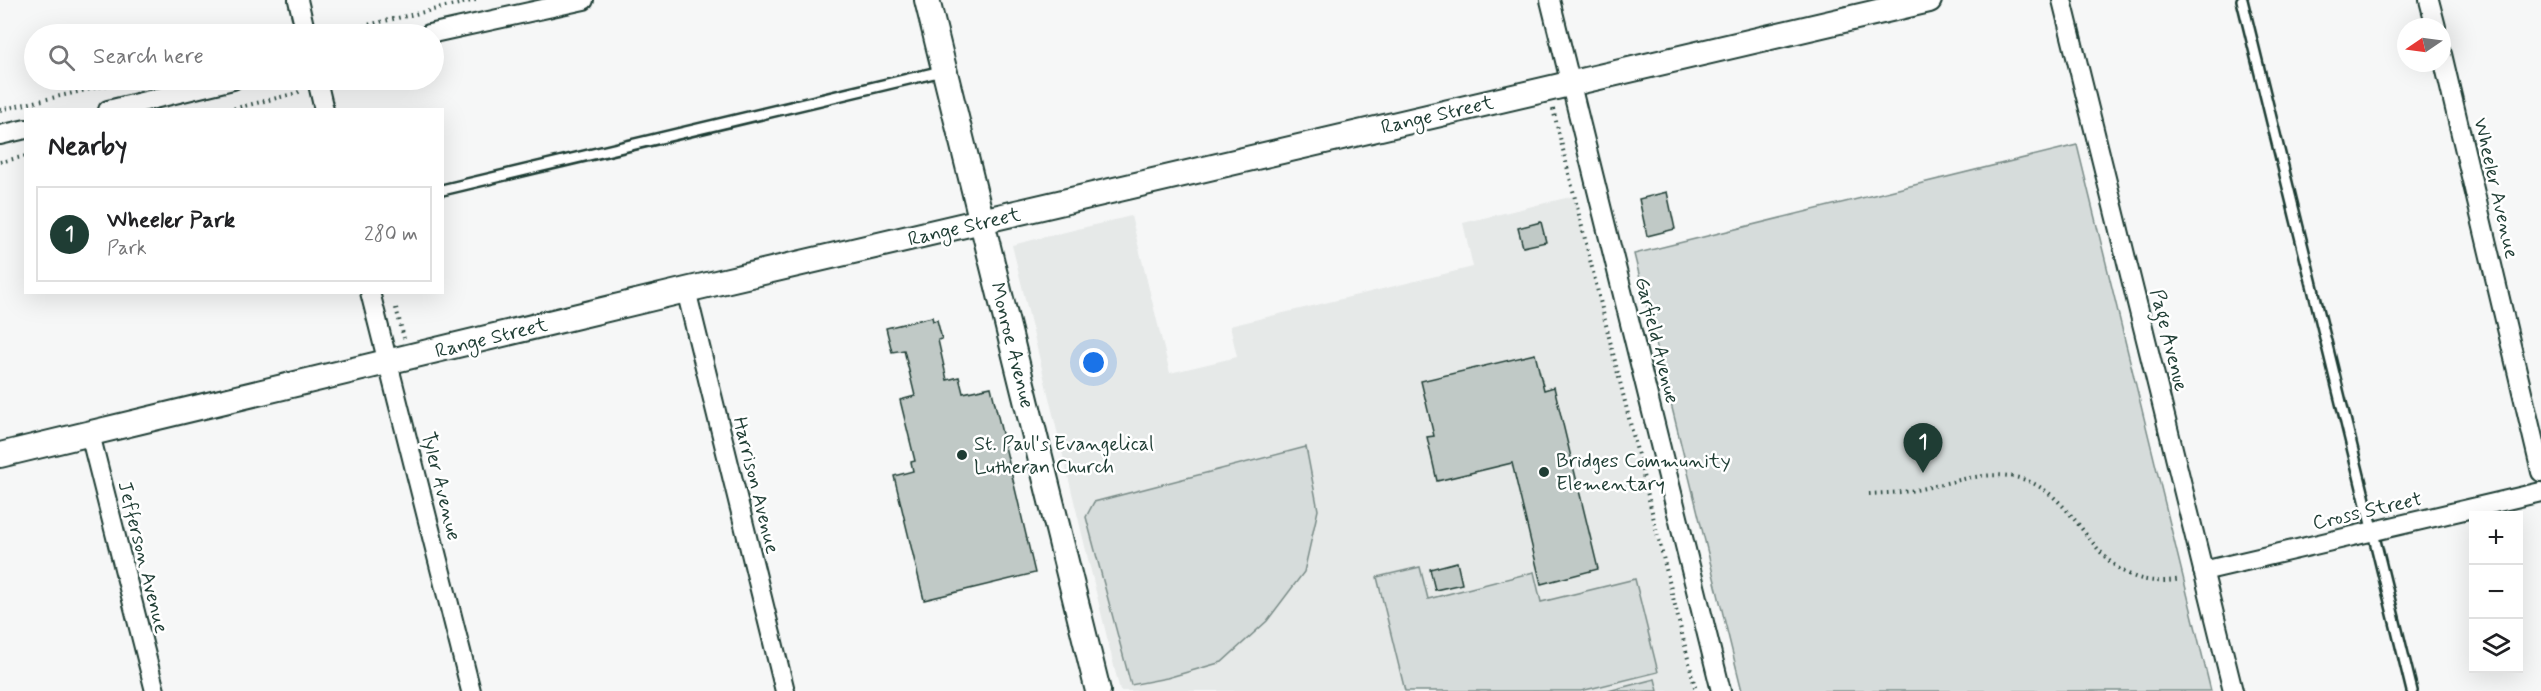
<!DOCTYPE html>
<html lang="en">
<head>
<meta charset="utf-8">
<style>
  :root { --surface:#fff; --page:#f6f6f6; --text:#202124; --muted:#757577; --line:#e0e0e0; --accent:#1f3d34 }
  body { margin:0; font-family:Mynerve,sans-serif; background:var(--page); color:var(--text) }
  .controls { position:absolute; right:18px; bottom:18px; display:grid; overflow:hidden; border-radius:0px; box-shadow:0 6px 24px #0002 }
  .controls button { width:54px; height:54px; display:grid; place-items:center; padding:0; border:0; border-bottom:2px solid var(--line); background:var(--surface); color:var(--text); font:30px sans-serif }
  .compass { position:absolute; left:2397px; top:18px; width:54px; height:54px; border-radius:50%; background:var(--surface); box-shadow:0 6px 24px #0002; rotate:257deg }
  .you { position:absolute; left:1094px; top:363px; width:21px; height:21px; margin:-15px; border:4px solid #fff; border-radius:50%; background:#1a73e8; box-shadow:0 0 0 9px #1a73e833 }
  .badge { display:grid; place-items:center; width:39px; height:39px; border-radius:50%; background:var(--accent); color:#fff; font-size:20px; font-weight:700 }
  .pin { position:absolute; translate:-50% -50px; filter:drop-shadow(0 2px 3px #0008) }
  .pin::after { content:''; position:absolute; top:32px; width:21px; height:18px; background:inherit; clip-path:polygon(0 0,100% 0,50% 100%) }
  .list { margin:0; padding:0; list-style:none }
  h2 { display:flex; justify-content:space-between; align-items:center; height:78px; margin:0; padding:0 24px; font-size:26px }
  h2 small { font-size:20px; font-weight:400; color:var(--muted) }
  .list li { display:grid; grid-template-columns:39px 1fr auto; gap:18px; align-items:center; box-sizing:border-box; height:96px; margin:0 12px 12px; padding:0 12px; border:2px solid var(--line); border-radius:0px }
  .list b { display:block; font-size:22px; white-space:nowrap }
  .list p { margin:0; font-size:20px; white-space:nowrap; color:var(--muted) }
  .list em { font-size:20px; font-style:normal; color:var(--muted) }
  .icon { flex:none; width:33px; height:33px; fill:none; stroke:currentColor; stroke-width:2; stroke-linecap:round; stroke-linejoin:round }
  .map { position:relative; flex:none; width:2541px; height:691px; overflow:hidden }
  .search { position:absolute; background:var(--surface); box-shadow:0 6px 24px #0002; left:24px; top:24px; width:420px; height:66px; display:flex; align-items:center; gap:15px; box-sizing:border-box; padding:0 21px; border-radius:33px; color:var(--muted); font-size:22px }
  .panel { position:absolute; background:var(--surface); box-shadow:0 6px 24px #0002; left:24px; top:108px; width:420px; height:186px; border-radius:0px }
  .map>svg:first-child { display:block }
</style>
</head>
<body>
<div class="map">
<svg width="2541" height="691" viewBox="0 0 2541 691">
  <rect width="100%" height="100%" fill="#f6f7f7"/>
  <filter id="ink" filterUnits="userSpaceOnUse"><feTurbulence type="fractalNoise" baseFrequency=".0167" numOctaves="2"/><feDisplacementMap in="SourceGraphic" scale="12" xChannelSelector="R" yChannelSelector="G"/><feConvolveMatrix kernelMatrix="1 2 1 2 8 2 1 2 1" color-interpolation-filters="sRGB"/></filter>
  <g filter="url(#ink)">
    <polygon fill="#e6e9e8" points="1574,196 1694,691 1120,691 1012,245 1131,216 1170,373 1237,357 1230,326 1473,267 1463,223"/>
    <g fill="#d6dcdb" stroke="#7a8c88" stroke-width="1.5">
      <polygon points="2077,145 2211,691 1742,691 1634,254"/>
      <polygon points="1306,447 1318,510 1304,572 1267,621 1222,662 1167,678 1131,685 1086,517 1094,502"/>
      <polygon points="1420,567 1428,599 1534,572 1541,602 1635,579 1658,672 1581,691 1405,691 1377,577"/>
      <polygon points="1655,679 1658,691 1608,691"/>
    </g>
    <g fill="#c0c9c6" stroke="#1f3d34" stroke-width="1.5">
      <polygon points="1667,192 1675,229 1647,236 1639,199"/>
      <polygon points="1541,222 1546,242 1523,247 1518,228"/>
      <polygon points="932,317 933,321 937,320 942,339 938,340 947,380 959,377 963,393 991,387 1035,573 924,600 894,476 913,471 911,462 915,461 900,400 915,396 904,350 892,352 886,328"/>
      <polygon points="1535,354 1544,390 1554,387 1598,569 1541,584 1512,463 1437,481 1427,437 1434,436 1421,381"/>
      <polygon points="1457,562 1462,584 1435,590 1430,569"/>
    </g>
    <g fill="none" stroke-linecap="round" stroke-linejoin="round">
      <defs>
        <g id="lane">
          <polyline points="2242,0 2412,691"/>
          <polyline points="442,190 942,71"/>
        </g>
        <g id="street">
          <polyline points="298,0 306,34"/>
          <polyline points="1550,0 1721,691"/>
          <polyline points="2062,0 2233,691"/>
          <polyline points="2429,0 2436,27"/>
          <polyline points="429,34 584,0"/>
          <polyline points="2442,54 2541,472"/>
          <polyline points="317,80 324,110"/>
          <polyline points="108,110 233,80"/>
          <polyline points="0,135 26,129"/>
          <polyline points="686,290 785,691"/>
          <polyline points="370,292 471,691"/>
          <polyline points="90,434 155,691"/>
          <polyline points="2203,571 2541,492"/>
        </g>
        <g id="secondary">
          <polyline points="927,0 1098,691"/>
          <polyline points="0,455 686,290 1929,0"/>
        </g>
      </defs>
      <use href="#lane" stroke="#1f3d34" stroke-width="14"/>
      <use href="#street" stroke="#1f3d34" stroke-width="22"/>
      <use href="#secondary" stroke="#1f3d34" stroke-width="28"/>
      <g stroke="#1f3d34" stroke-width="4" stroke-dasharray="1.5 4.5" stroke-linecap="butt">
        <polyline points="328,34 476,0"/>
        <polyline points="1553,109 1696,691"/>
        <polyline points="0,110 129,80"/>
        <polyline points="228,110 297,93 302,90"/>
        <polyline points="0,162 26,156"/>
        <polyline points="396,308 404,338"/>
        <path d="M1869,494c15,-1 31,-1 46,-4 35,-6 77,-24 113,-9 63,26 66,115 153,98"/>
      </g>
      <use href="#lane" stroke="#fff" stroke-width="9"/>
      <use href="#street" stroke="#fff" stroke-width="18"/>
      <use href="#secondary" stroke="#fff" stroke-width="24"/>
    </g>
  </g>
  <g fill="#1f3d34" stroke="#fff" stroke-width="2">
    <circle cx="962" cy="455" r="6"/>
    <circle cx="1544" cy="472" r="6"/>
  </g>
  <g text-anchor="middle" stroke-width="5" stroke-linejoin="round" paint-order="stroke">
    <g font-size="20" fill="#1f3d34" stroke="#fff">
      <text transform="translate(1437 114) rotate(-13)" y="7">Range Street</text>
      <text transform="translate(2497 188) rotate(77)" y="7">Wheeler Avenue</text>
      <text transform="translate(964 226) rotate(-13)" y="7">Range Street</text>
      <text transform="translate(491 337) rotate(-14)" y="7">Range Street</text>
      <text transform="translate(1658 340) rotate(76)" y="7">Garfield Avenue</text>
      <text transform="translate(2170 340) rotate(76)" y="7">Page Avenue</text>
      <text transform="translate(1013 345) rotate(76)" y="7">Monroe Avenue</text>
      <text transform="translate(757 485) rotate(76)" y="7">Harrison Avenue</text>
      <text transform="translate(442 486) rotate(76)" y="7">Tyler Avenue</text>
      <text transform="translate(2367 510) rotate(-13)" y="7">Cross Street</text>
      <text transform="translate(144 557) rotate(76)" y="7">Jefferson Avenue</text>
    </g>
    <g font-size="20" fill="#1f3d34" stroke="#fff" text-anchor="start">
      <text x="974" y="450">St. Paul's Evangelical<tspan x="974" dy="23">Lutheran Church</tspan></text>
      <text x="1556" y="467">Bridges Community<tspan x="1556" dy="23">Elementary</tspan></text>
    </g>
  </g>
</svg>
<div class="controls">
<button>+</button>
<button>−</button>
<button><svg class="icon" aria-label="layers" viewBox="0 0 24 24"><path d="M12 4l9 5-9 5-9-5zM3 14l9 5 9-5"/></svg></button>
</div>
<svg class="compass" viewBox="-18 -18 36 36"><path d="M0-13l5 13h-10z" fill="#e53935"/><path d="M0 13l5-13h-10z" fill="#757577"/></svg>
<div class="you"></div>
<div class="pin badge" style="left:1923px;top:473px">1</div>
<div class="search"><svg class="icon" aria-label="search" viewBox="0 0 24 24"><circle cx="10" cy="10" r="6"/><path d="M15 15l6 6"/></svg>Search here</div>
<section class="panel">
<h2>Nearby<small></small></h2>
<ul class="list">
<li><span class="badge">1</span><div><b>Wheeler Park</b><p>Park</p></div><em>280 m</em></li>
</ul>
</section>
</div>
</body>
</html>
